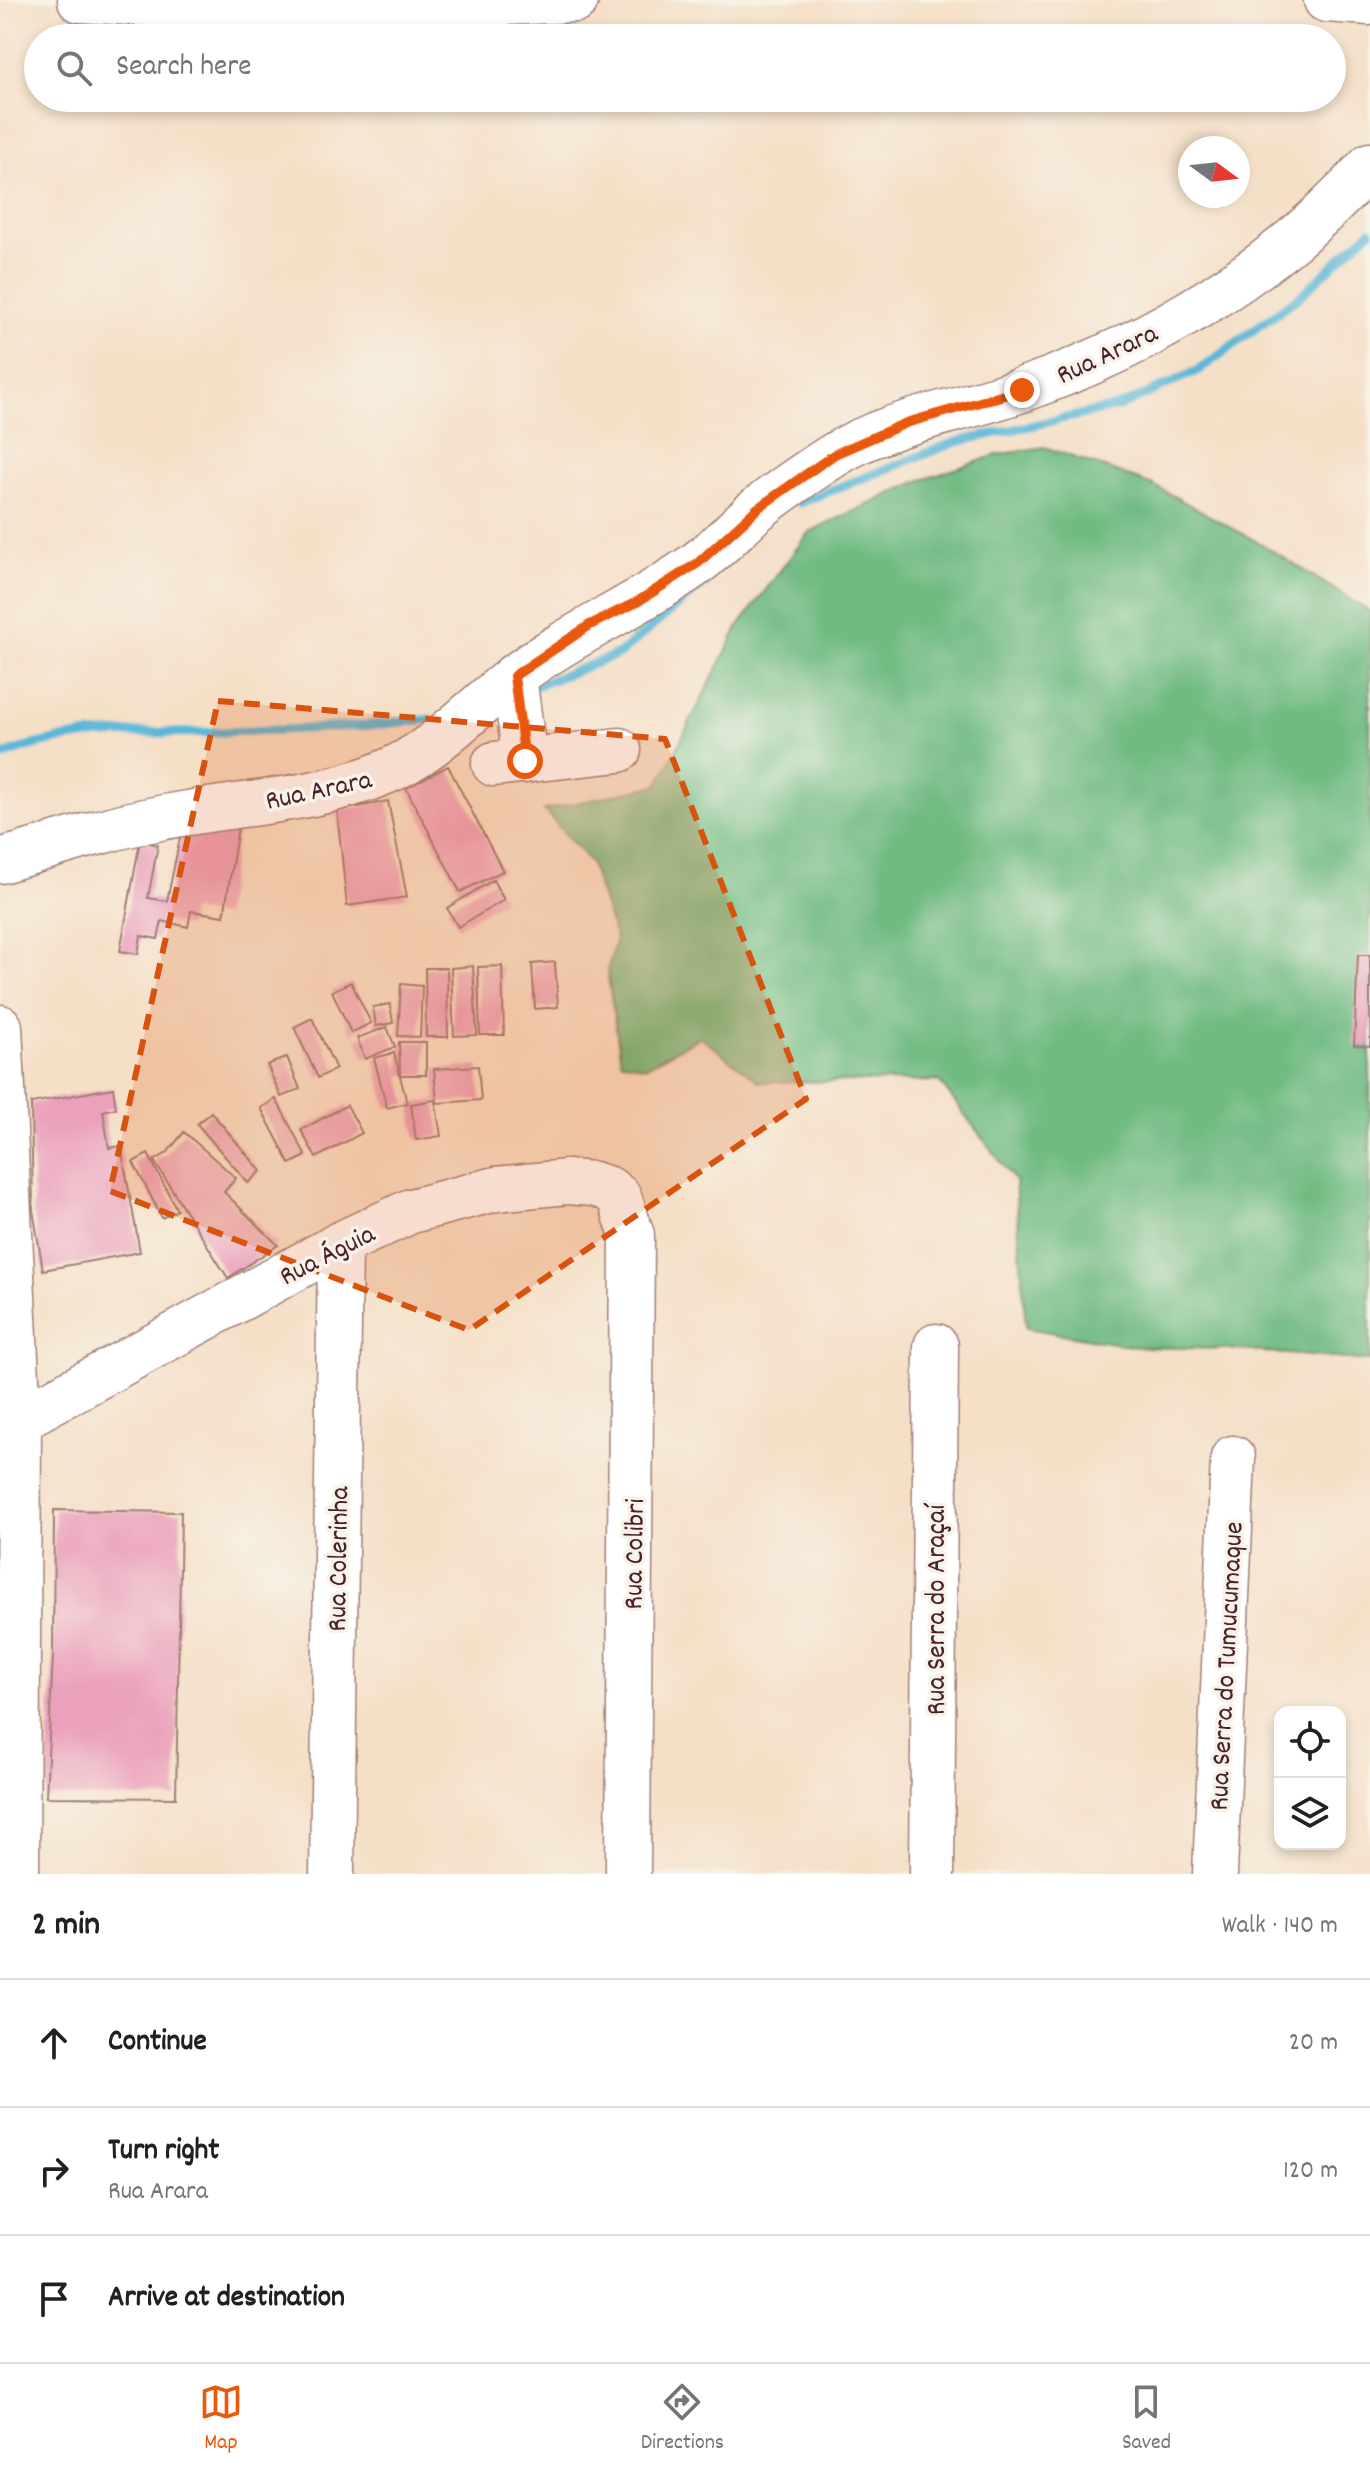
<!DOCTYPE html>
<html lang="en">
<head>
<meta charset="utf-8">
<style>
  :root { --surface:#fff; --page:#f6f6f6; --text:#202124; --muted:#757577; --line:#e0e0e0; --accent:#ea580c }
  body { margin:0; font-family:Dekko,sans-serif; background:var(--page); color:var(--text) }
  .controls { position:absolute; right:24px; bottom:24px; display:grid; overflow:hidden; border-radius:16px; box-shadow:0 4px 12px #0003 }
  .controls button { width:72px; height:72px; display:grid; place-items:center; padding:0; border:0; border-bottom:2px solid var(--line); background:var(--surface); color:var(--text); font:40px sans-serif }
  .compass { position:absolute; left:1178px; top:136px; width:72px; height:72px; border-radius:50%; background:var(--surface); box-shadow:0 4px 12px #0003; rotate:105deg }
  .stop { position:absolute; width:24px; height:24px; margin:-18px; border:6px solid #ea580c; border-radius:50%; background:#fff }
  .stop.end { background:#ea580c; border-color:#fff; box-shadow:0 2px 8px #0008 }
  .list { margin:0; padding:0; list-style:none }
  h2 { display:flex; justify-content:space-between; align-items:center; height:104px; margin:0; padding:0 32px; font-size:34px }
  h2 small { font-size:26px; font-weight:400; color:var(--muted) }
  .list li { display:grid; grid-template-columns:52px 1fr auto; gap:24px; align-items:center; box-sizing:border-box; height:128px; padding:0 32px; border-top:2px solid var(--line) }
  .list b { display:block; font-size:30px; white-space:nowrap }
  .list p { margin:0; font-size:26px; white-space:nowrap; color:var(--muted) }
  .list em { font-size:26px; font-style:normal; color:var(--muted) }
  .icon { flex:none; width:44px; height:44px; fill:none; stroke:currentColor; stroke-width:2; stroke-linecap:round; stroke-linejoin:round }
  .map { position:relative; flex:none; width:1370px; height:1874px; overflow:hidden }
  .search { position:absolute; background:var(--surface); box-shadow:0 4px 12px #0003; left:24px; right:24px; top:24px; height:88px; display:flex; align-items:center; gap:20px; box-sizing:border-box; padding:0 28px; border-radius:44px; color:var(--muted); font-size:30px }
  .sheet { height:488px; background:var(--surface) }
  nav { display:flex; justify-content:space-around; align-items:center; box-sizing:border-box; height:112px; border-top:2px solid var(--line); background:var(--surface); font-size:22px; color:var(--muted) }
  nav a { display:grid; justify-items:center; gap:4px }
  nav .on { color:var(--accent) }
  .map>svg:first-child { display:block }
</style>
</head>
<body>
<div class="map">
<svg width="1370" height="1874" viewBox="0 0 1370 1874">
  <rect width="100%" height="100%" fill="#f7f3e8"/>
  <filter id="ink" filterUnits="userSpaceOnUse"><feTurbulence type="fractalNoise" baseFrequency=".0125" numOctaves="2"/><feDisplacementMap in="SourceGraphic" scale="16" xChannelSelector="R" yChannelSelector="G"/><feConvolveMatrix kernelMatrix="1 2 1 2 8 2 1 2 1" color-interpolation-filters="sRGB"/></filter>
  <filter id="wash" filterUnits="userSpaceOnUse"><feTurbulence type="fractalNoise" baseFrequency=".006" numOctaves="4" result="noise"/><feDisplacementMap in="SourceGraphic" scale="32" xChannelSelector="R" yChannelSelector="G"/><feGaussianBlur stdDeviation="1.8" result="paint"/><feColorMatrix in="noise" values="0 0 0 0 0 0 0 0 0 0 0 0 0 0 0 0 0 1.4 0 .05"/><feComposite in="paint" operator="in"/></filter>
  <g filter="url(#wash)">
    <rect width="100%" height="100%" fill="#f5dfc6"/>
    <polygon fill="#70bb82" stroke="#5d6d56" stroke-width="2" points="1044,447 1153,485 1265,546 1370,612 1370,1361 1228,1349 1137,1347 1026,1328 1015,1181 939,1081 760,1082 700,1037 645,1067 621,1061 607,971 616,939 590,862 544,810 658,785 739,626 809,532 919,481 997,455"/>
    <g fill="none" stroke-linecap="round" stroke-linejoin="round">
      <g stroke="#5ab7d8" stroke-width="9">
        <polyline points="799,503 956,442 1121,406 1199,370 1300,296 1370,231"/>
        <polyline points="533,687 619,654 706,582"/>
        <path d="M0,757c70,-31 142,-22 217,-25 71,-2 143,-4 213,-13"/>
      </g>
    </g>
    <g id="blocks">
      <g fill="#eba0bb">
        <polygon points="448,766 503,871 460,892 406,788"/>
        <polygon points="388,801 407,897 347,906 337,811"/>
        <polygon points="238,827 224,916 191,911 188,927 162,921 158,939 141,936 138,954 120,951 140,841 158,845 148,898 167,901 182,828"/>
        <polygon points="493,880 504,900 458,927 447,908"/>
        <polygon points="1358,955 1370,955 1370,1046 1354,1045"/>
        <polygon points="555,962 558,1007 535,1009 532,964"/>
        <polygon points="473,966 477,1035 454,1036 451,968"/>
        <polygon points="502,966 504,1035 480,1035 478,967"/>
        <polygon points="425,968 447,968 448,1037 426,1037"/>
        <polygon points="351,982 371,1023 351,1033 332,991"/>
        <polygon points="401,984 422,986 420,1037 398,1036"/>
        <polygon points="390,1004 393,1023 376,1026 373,1007"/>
        <polygon points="312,1018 336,1069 318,1078 294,1027"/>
        <polygon points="387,1027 395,1047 365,1059 357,1038"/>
        <polygon points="399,1042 426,1042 426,1075 400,1075"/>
        <polygon points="394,1053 407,1103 387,1108 374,1058"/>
        <polygon points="287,1057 300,1089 281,1097 267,1065"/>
        <polygon points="478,1066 481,1100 437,1103 434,1069"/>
        <polygon points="113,1088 116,1108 103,1111 109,1148 121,1146 140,1252 43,1270 33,1210 31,1103"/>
        <polygon points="276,1099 306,1156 290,1164 261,1108"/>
        <polygon points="435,1100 441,1136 416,1140 411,1104"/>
        <polygon points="347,1105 362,1133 316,1158 301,1130"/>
        <polygon points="211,1112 261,1171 248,1183 197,1124"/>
        <polygon points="184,1132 236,1178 224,1192 278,1245 228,1278 154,1161 167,1153"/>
        <polygon points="148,1154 177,1210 162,1218 133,1162"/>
        <polygon points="54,1510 181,1512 176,1798 46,1797 53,1656"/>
      </g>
    </g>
  </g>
  <g filter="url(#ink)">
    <use href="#blocks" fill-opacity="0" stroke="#a07f78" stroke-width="2"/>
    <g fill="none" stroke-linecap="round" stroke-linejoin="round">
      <defs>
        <g id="minor">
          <polyline points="1326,0 1370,3"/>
          <polyline points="514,676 525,761"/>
          <polyline points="494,764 619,750"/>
          <path d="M0,861c53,-15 106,-33 160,-43 73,-15 154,-16 223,-45 52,-21 88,-64 132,-97 57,-43 123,-70 181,-112 21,-15 39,-35 58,-52 24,-20 51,-38 77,-55 57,-37 129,-45 193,-68 128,-45 256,-121 346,-224"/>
          <polyline points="0,1027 19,1420 17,1874"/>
          <polyline points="19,1420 340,1244 411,1211 496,1189 567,1182 593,1184 609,1189 619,1197 632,1235 628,1874"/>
          <polyline points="332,1874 340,1244"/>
          <polyline points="932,1874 936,1346"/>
          <polyline points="1215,1874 1233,1458"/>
        </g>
        <polyline id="highway" points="80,0 315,14 322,11 576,0"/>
      </defs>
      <use href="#minor" stroke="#a07f78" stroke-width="47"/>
      <use href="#highway" stroke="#a07f78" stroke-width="47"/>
      <use href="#minor" stroke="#fff" stroke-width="44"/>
      <use href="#highway" stroke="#fff" stroke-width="44"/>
    </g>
  </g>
  <g fill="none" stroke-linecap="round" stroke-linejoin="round" filter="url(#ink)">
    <polyline stroke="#ea580c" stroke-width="10" points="525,761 514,676 590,625 637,602 698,563 758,508 835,454 906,423 1022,390"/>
  </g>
  <path fill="#d8530f" fill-opacity="0.2" stroke="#d8530f" stroke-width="6" stroke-dasharray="16 10" stroke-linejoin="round" d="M218,701l447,38 141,360 -337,231 -359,-139z"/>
  <g text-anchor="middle" stroke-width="7" stroke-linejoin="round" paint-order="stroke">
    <g font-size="28" fill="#4a1f2b" stroke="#f7f3e8">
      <text transform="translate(1106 352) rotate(-25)" y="10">Rua Arara</text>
      <text transform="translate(318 788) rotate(-12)" y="10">Rua Arara</text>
      <text transform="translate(326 1253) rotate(-27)" y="10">Rua Águia</text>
      <text transform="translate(632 1554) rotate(-89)" y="10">Rua Colibri</text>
      <text transform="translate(336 1559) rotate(-89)" y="10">Rua Colerinha</text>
      <text transform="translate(934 1610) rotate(-90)" y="10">Rua Serra do Araçaí</text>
      <text transform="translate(1224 1666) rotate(-87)" y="10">Rua Serra do Tumucumaque</text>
    </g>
  </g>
</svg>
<div class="controls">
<button><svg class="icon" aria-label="locate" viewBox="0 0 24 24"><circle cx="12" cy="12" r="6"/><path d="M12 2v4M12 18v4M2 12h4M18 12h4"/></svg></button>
<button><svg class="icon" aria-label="layers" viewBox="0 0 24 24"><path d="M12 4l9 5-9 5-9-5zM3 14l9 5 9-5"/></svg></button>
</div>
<svg class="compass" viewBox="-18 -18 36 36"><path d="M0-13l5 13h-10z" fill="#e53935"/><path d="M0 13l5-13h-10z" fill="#757577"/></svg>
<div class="stop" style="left:525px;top:761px"></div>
<div class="stop end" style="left:1022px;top:390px"></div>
<div class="search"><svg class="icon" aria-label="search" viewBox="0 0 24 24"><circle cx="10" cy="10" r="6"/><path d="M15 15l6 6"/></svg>Search here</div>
</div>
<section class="sheet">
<h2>2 min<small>Walk · 140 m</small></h2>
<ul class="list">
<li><svg class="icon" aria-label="ahead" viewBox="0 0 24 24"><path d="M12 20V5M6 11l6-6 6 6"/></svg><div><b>Continue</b></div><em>20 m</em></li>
<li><svg class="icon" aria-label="right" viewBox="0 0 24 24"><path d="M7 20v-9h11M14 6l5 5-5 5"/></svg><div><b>Turn right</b><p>Rua Arara</p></div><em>120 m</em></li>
<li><svg class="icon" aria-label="arrive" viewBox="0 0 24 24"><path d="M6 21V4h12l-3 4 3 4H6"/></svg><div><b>Arrive at destination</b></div></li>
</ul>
</section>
<nav>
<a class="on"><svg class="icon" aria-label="map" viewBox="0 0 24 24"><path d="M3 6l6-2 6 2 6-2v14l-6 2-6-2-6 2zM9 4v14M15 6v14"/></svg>Map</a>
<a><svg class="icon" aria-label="directions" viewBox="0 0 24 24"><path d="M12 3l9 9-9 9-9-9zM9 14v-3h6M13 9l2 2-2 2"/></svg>Directions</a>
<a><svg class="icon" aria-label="saved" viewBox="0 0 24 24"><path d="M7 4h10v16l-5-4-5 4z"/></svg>Saved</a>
</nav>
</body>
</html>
